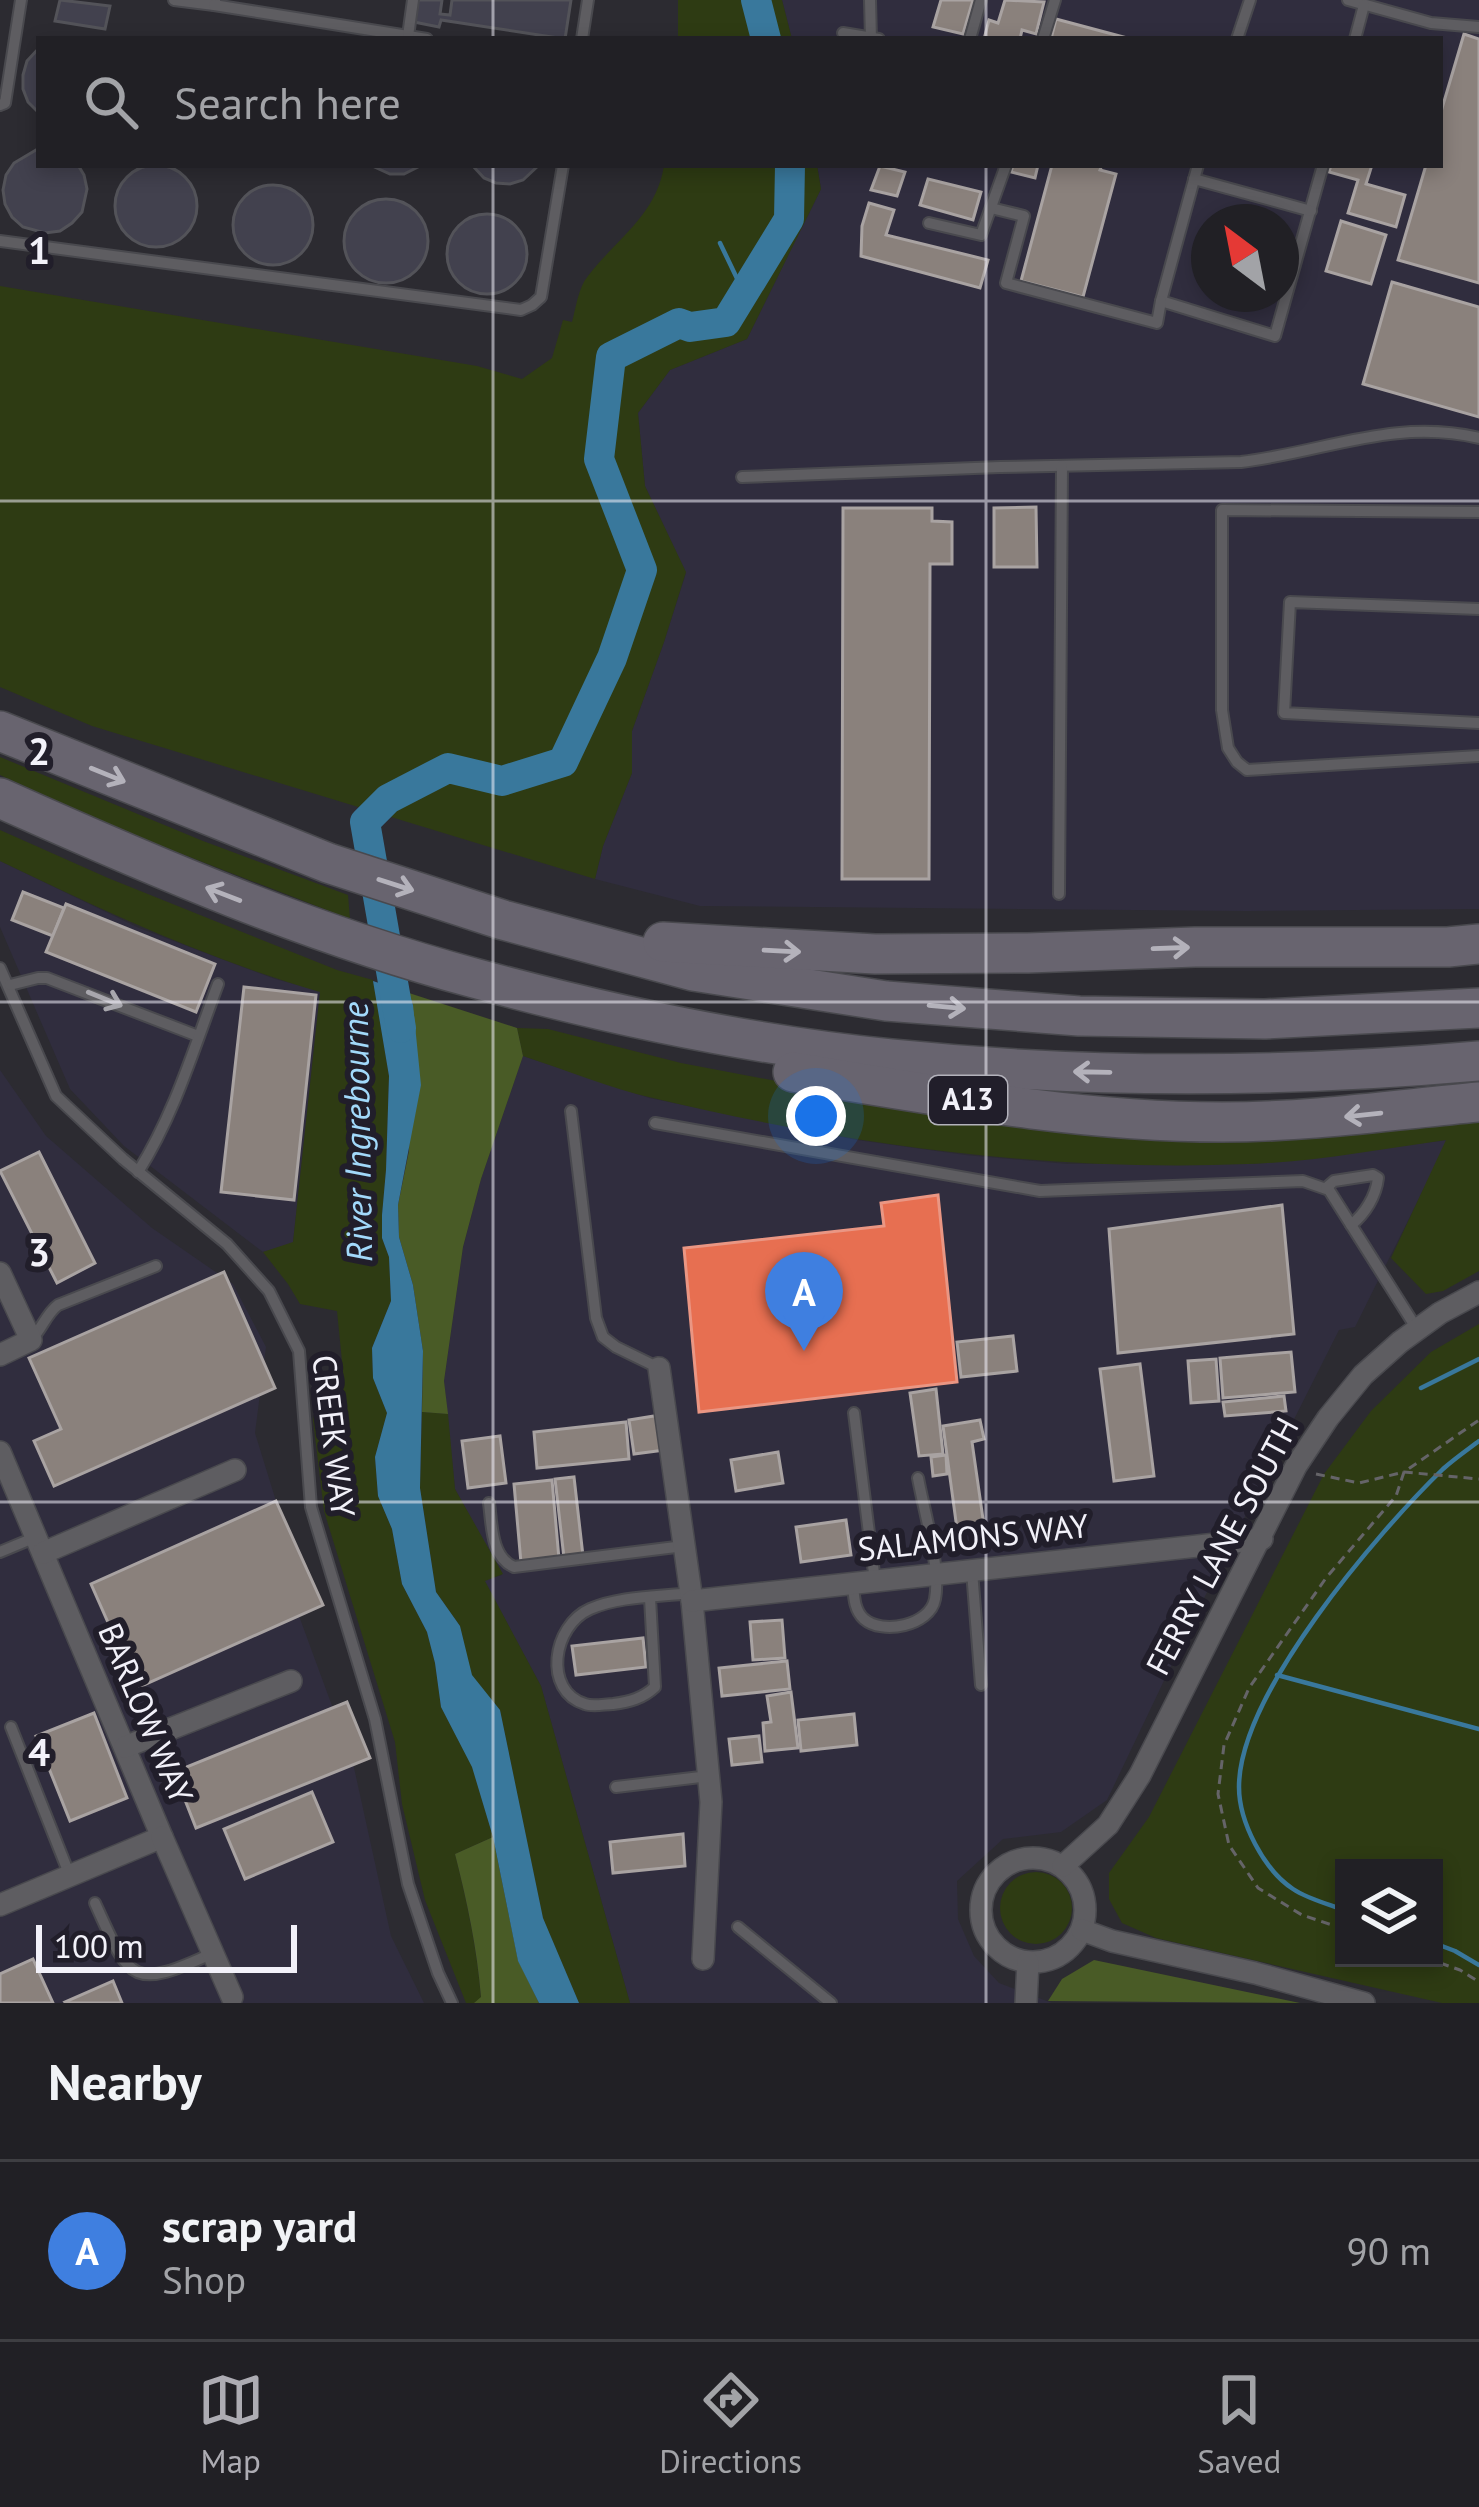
<!DOCTYPE html>
<html lang="en">
<head>
<meta charset="utf-8">
<style>
  :root { --surface:#212025; --page:#2d2d32; --text:#f1f3f6; --muted:#a2a3a7; --line:#3e3e42; --accent:#adacb3 }
  body { margin:0; font-family:"PT Sans",sans-serif; background:var(--page); color:var(--text) }
  .controls { position:absolute; right:36px; bottom:36px; display:grid; overflow:hidden; border-radius:0px; box-shadow:0 6px 18px #0003 }
  .controls button { width:108px; height:108px; display:grid; place-items:center; padding:0; border:0; border-bottom:3px solid var(--line); background:var(--surface); color:var(--text); font:60px sans-serif }
  .compass { position:absolute; left:1191px; top:204px; width:108px; height:108px; border-radius:50%; background:var(--surface); box-shadow:0 6px 18px #0003; rotate:328deg }
  .scale { position:absolute; left:36px; bottom:30px; width:261px; box-sizing:border-box; padding-left:12px; border:6px solid #f2f1f9; border-top:0; font-size:33px; line-height:42px; white-space:nowrap; color:#f2f1f9; -webkit-text-stroke:9px #211e2a; paint-order:stroke }
  .you { position:absolute; left:816px; top:1116px; width:42px; height:42px; margin:-30px; border:9px solid #fff; border-radius:50%; background:#1a73e8; box-shadow:0 0 0 18px #1a73e833 }
  .badge { display:grid; place-items:center; width:78px; height:78px; border-radius:50%; background:var(--accent); color:#fff; font-size:39px; font-weight:700 }
  .pin { position:absolute; translate:-50% -99px; filter:drop-shadow(0 3px 6px #0008) }
  .pin::after { content:''; position:absolute; top:63px; width:42px; height:36px; background:inherit; clip-path:polygon(0 0,100% 0,50% 100%) }
  .list { margin:0; padding:0; list-style:none }
  h2 { display:flex; justify-content:space-between; align-items:center; height:156px; margin:0; padding:0 48px; font-size:51px }
  h2 small { font-size:39px; font-weight:400; color:var(--muted) }
  .list li { display:grid; grid-template-columns:78px 1fr auto; gap:36px; align-items:center; box-sizing:border-box; height:180px; padding:0 48px; border-top:3px solid var(--line) }
  .list b { display:block; font-size:45px; white-space:nowrap }
  .list p { margin:0; font-size:39px; white-space:nowrap; color:var(--muted) }
  .list em { font-size:39px; font-style:normal; color:var(--muted) }
  .icon { flex:none; width:66px; height:66px; fill:none; stroke:currentColor; stroke-width:2; stroke-linecap:round; stroke-linejoin:round }
  .map { position:relative; flex:none; width:1479px; height:2003px; overflow:hidden }
  .search { position:absolute; background:var(--surface); box-shadow:0 6px 18px #0003; left:36px; right:36px; top:36px; height:132px; display:flex; align-items:center; gap:30px; box-sizing:border-box; padding:0 42px; border-radius:0px; color:var(--muted); font-size:45px }
  .sheet { height:336px; background:var(--surface) }
  nav { display:flex; justify-content:space-around; align-items:center; box-sizing:border-box; height:168px; border-top:3px solid var(--line); background:var(--surface); font-size:33px; color:var(--muted) }
  nav a { display:grid; justify-items:center; gap:6px }
  nav .on { color:var(--accent) }
  .map>svg:first-child { display:block }
</style>
</head>
<body>
<div class="map">
<svg width="1479" height="2003" viewBox="0 0 1479 2003">
  <rect width="100%" height="100%" fill="#2c2b31"/>
  <g fill="#302d3e" fill-rule="evenodd">
    <path d="M782,0h697v909l-232,2 -547,-5 -105,-27 8,-33 29,-73v-42l32,-89 22,-69 -41,-87 -7,-73 32,-43 77,-31 74,-150 -4,-24h623v-126h-648zM1209,222h72v72h-72z"/>
    <polygon points="0,861 139,928 275,979 320,991 293,1243 263,1252 124,1146 70,1089 0,927"/>
    <polygon points="523,1056 649,1098 857,1140 965,1155 1068,1164 1253,1164 1448,1140 1355,1327 1339,1330 1193,1620 1107,1800 1061,1832 1003,1839 957,1881 958,1919 974,1956 999,1983 1052,2003 630,2003 541,1686 484,1580 502,1575 455,1489 444,1381 463,1248 481,1179"/>
    <polygon points="0,1070 46,1136 152,1228 233,1284 266,1347 255,1433 276,1501 295,1605 353,1763 391,1936 424,2003 0,2003"/>
  </g>
  <g fill="#2e3b13" fill-rule="evenodd">
    <polygon points="678,0 782,0 792,39 678,39"/>
    <path d="M664,165h153l4,24 -74,150 -77,31 -32,43 7,73 41,86 -22,70 -32,89v42l-29,73 -8,33 -503,-153 -92,-39v-401l477,80 45,13 30,-21 11,-38 9,2c4,-14 6,-34 16,-46 28,-37 69,-61 76,-111z"/>
    <polygon points="0,757 203,841 348,895 350,919 120,830 0,775"/>
    <path d="M0,830l108,48 229,92 36,10 16,96 -3,94 -4,45v23l7,19 2,44 -19,47 1,30 14,35 -12,44 3,39 14,33 10,55 25,48 8,31 6,44 31,59 21,71 -38,17c12,48 22,95 26,144l-7,5h-8l-41,-103 -23,-96 -7,-62 -71,-231 -11,-91 5,-26 26,-13 -7,-70 -37,-7 -12,-20 -25,-32 30,-10 27,-250c-113,-33 -214,-80 -320,-131z"/>
    <path d="M517,1028l31,1 133,34 227,43 192,27 170,8 209,-20v150l-36,20 -17,3 -35,-36 55,-118c-65,9 -132,22 -198,24 -202,8 -399,-19 -595,-66 -44,-10 -87,-28 -130,-42z"/>
    <path d="M1479,1324v679h-37l-286,-65 -34,-15 -13,-24v-26l40,-56 175,-343 47,-63 60,-59zM1344,1868h90v90h-90z"/>
    <polygon points="422,1412 448,1414 455,1489 503,1574 485,1581 541,1686 630,2003 579,2003 543,1919 500,1710 471,1675 460,1626 436,1592 420,1488"/>
    <circle cx="1036" cy="1908" r="36"/>
  </g>
  <g fill="#495b26">
    <polygon points="409,993 517,1028 523,1056 481,1179 463,1247 444,1381 448,1414 422,1412 423,1351 413,1285 399,1237 398,1205 409,1151 413,1005"/>
    <path d="M493,1837l25,123 21,43h-65l7,-6c-4,-49 -14,-96 -26,-143z"/>
    <polygon points="1094,1960 1300,2003 1048,2001 1062,1979"/>
  </g>
  <polygon fill="#39789c" points="373,981 409,993 413,1005 421,1085 398,1205 399,1237 413,1285 423,1351 420,1488 436,1592 460,1626 472,1675 500,1710 543,1918 579,2003 539,2003 518,1961 493,1837 472,1767 441,1707 435,1663 427,1632 402,1584 392,1529 378,1496 375,1457 387,1413 373,1378 372,1348 391,1301 389,1257 382,1238 382,1215 386,1170 389,1076"/>
  <polygon fill="#e76f51" stroke="#ea9683" stroke-width="3" points="938,1195 957,1382 699,1412 684,1248 884,1226 881,1203"/>
  <g fill="#8a817c" stroke="#a9a3a2" stroke-width="3">
    <polygon points="941,0 973,0 963,34 933,27"/>
    <polygon points="1005,0 1044,2 1036,34 1022,30 1020,39 984,39 989,20 998,23"/>
    <polygon points="1056,19 1131,39 1051,39"/>
    <polygon points="1464,34 1479,39 1479,283 1398,260 1426,165 1440,165 1440,115"/>
    <polygon points="1013,165 1038,165 1035,178 1011,172"/>
    <polygon points="1052,165 1102,165 1100,170 1116,174 1083,297 1021,281"/>
    <polygon points="1331,165 1372,165 1366,184 1405,195 1396,227 1348,213 1358,180 1329,172"/>
    <polygon points="880,166 905,172 897,196 871,190"/>
    <polygon points="928,179 981,192 973,220 920,205"/>
    <polygon points="869,203 894,210 886,235 988,260 980,288 861,256 862,226"/>
    <polygon points="1341,221 1386,235 1371,284 1326,271"/>
    <polygon points="1392,282 1479,307 1479,417 1363,384"/>
    <polygon points="1036,507 1037,567 994,567 994,508"/>
    <polygon points="843,508 932,508 932,521 952,522 952,564 930,564 929,879 842,879"/>
    <polygon points="23,892 64,908 53,936 12,920"/>
    <polygon points="66,904 215,964 196,1012 46,952"/>
    <polygon points="244,987 316,995 294,1200 221,1192"/>
    <polygon points="39,1152 95,1263 57,1283 0,1171"/>
    <polygon points="1282,1205 1294,1334 1118,1353 1109,1229"/>
    <polygon points="224,1272 275,1388 54,1486 34,1441 61,1429 29,1358"/>
    <polygon points="1013,1336 1017,1371 961,1377 957,1342"/>
    <polygon points="1291,1352 1295,1392 1223,1398 1220,1358"/>
    <polygon points="1216,1359 1219,1401 1191,1403 1188,1361"/>
    <polygon points="1140,1364 1154,1476 1114,1481 1100,1369"/>
    <polygon points="936,1389 943,1454 919,1456 910,1393"/>
    <polygon points="1284,1396 1286,1411 1225,1416 1223,1402"/>
    <polygon points="660,1415 665,1450 634,1454 629,1420"/>
    <polygon points="980,1420 984,1439 972,1442 984,1526 957,1529 943,1426"/>
    <polygon points="626,1422 629,1459 537,1468 534,1432"/>
    <polygon points="500,1436 506,1483 468,1488 462,1441"/>
    <polygon points="778,1452 783,1483 736,1491 731,1460"/>
    <polygon points="946,1455 947,1474 933,1476 931,1457"/>
    <polygon points="574,1477 583,1556 564,1558 555,1479"/>
    <polygon points="552,1480 559,1559 521,1563 514,1484"/>
    <polygon points="276,1501 323,1605 137,1688 91,1584"/>
    <polygon points="846,1520 851,1555 801,1562 796,1527"/>
    <polygon points="782,1620 785,1658 753,1660 750,1622"/>
    <polygon points="643,1638 646,1667 576,1675 572,1646"/>
    <polygon points="787,1661 790,1689 722,1696 719,1668"/>
    <polygon points="791,1692 798,1748 765,1751 763,1723 771,1722 767,1696"/>
    <polygon points="347,1702 370,1758 196,1828 174,1772"/>
    <polygon points="94,1713 127,1798 70,1821 36,1736"/>
    <polygon points="854,1714 857,1745 801,1751 798,1720"/>
    <polygon points="759,1736 762,1762 732,1765 729,1739"/>
    <polygon points="312,1792 333,1842 245,1879 224,1829"/>
    <polygon points="683,1834 685,1866 613,1873 610,1842"/>
    <polygon points="33,1959 53,2003 0,2003 0,1974"/>
    <polygon points="113,1981 122,2003 66,2003 65,2002"/>
  </g>
  <g fill="none" stroke-linecap="round" stroke-linejoin="round">
    <g stroke="#39789c" stroke-width="4.5">
      <polyline points="720,243 744,293"/>
      <polyline points="1421,1388 1479,1359"/>
      <polyline points="1277,1675 1479,1729"/>
      <path d="M1344,1910c-16,-6 -36,-11 -51,-21 -29,-19 -54,-67 -54,-102 0,-93 138,-254 204,-318 11,-10 24,-19 36,-28"/>
      <polyline points="1434,1943 1455,1951 1479,1965"/>
    </g>
    <g stroke="#39789c" stroke-width="30">
      <polyline points="756,0 766,39"/>
      <polyline points="401,1028 365,822 388,799 448,768 502,781 563,762 612,658 642,570 599,459 611,357 679,323 690,327 726,322 789,219 790,165"/>
    </g>
  </g>
  <g fill="#42414e" stroke="#535359" stroke-width="3">
    <polygon points="60,0 110,6 105,29 55,21"/>
    <polygon points="418,0 442,0 440,14 450,15 452,0 571,0 565,39 441,20 439,27 414,22"/>
    <polygon points="39,48 39,113 28,102 23,89 23,75 27,61"/>
    <polygon points="36,150 39,150 39,165 78,165 84,175 87,189 82,212 72,223 60,231 45,233 23,227 12,217 5,204 3,190 6,175 14,163"/>
    <circle cx="156" cy="206" r="41"/>
    <polygon points="370,165 422,165 404,174 390,174"/>
    <polygon points="472,165 539,165 523,180 510,184 496,183 484,178"/>
    <circle cx="273" cy="225" r="40"/>
    <circle cx="386" cy="241" r="42"/>
    <circle cx="487" cy="254" r="40"/>
  </g>
  <g fill="none" stroke-linecap="round" stroke-linejoin="round">
    <defs>
      <g id="lane">
        <polyline points="174,0 214,5 215,0"/>
        <polyline points="870,0 871,39"/>
        <polyline points="1348,0 1431,23 1479,27"/>
        <polyline points="214,5 427,39"/>
        <polyline points="843,33 879,39"/>
        <polyline points="408,36 413,0"/>
        <polyline points="582,39 588,0"/>
        <polyline points="970,39 981,0"/>
        <polyline points="1043,39 1055,0"/>
        <polyline points="1237,39 1250,0"/>
        <polyline points="1355,39 1364,5"/>
        <polyline points="0,105 5,103 21,0"/>
        <polyline points="1198,165 1161,301 1275,336 1323,165"/>
        <polyline points="1194,179 1311,211"/>
        <polyline points="991,208 1024,216 1006,283 1157,323 1161,301"/>
        <polyline points="929,223 981,235 1006,165"/>
        <polyline points="0,241 521,310 532,305 541,297 563,165"/>
        <path d="M742,477l258,-10 241,-5c84,-10 153,-44 238,-24"/>
        <polyline points="1479,512 1222,510 1222,710 1228,748 1237,762 1247,770 1479,756"/>
        <polyline points="1479,609 1290,602 1284,713 1479,723"/>
        <polyline points="1059,894 1062,466"/>
        <polyline points="0,968 56,1096 123,1159 227,1244 269,1291 299,1351 311,1507 375,1719 408,1884 438,1973 452,2003"/>
        <polyline points="10,985 38,978 47,978 198,1036"/>
        <polyline points="571,1111 596,1318 603,1337 616,1347 659,1368"/>
        <polyline points="655,1123 1040,1191 1303,1181 1329,1190 1417,1329"/>
        <path d="M138,1172c37,-59 56,-124 80,-188"/>
        <path d="M1326,1188l8,-7 39,-6 5,3c-2,18 -13,36 -27,47"/>
        <path d="M31,1340c11,-11 15,-26 27,-35l98,-39"/>
        <polyline points="854,1413 875,1581"/>
        <path d="M489,1503c3,22 2,54 25,64l170,-21"/>
        <polyline points="0,1552 36,1537"/>
        <polyline points="972,1571 981,1685"/>
        <path d="M853,1584c1,12 1,26 11,35 18,16 66,7 71,-20 6,-31 -11,-88 -17,-121"/>
        <path d="M650,1598l5,89c-12,11 -25,15 -42,17 -8,0 -20,3 -28,0 -42,-13 -33,-78 5,-95 30,-13 68,-12 100,-16"/>
        <polyline points="11,1727 70,1876"/>
        <polyline points="616,1787 709,1776"/>
        <path d="M95,1903c35,78 36,88 118,50"/>
        <polyline points="738,1927 831,2003"/>
      </g>
      <g id="street">
        <polyline points="0,1273 31,1340 0,1355"/>
        <polyline points="659,1368 692,1601 711,1802 703,1959"/>
        <polyline points="0,1452 162,1837 0,1905"/>
        <polyline points="43,1553 235,1470"/>
        <polyline points="692,1601 1262,1539"/>
        <polyline points="125,1747 291,1681"/>
        <polyline points="162,1837 232,1997"/>
        <circle cx="1033" cy="1910" r="52"/>
        <polyline points="1063,1866 1108,1825 1140,1775 1296,1466 1328,1418 1363,1375 1400,1342 1440,1313 1479,1292"/>
        <polyline points="1082,1930 1112,1941 1255,1973 1364,2003"/>
        <polyline points="1026,2003 1028,1962"/>
      </g>
      <g id="highway">
        <polyline points="0,731 328,863 503,920 693,971 886,1001 1079,1016 1265,1019 1479,1008"/>
        <path d="M0,798c154,69 310,136 474,180 136,37 277,67 417,81 196,20 392,19 588,2"/>
        <polyline points="663,942 875,954 1028,953 1195,947 1448,947 1479,944"/>
        <path d="M793,1072c141,23 285,50 429,50 87,0 171,-12 257,-20"/>
      </g>
    </defs>
    <use href="#lane" stroke="#49494e" stroke-width="14"/>
    <use href="#street" stroke="#49494e" stroke-width="24"/>
    <use href="#highway" stroke="#49494e" stroke-width="42"/>
    <g stroke="#656468" stroke-width="3" stroke-dasharray="9 6" stroke-linecap="butt">
      <polyline points="1316,1474 1359,1483 1404,1472 1479,1479"/>
      <polyline points="1344,1929 1302,1915 1258,1888 1229,1845 1218,1794 1224,1745 1249,1688 1326,1578 1396,1496 1404,1472 1479,1420"/>
      <polyline points="1426,1958 1460,1970 1479,1982"/>
    </g>
    <use href="#lane" stroke="#5e5d61" stroke-width="10"/>
    <use href="#street" stroke="#5e5d61" stroke-width="21"/>
    <use href="#highway" stroke="#68646f" stroke-width="39"/>
  </g>
  <defs><path id="oneway-shaft" d="M-6 0H5M1.5-3L5.5 0L1.5 3" fill="none" stroke-width="1.6" stroke-linecap="round" stroke-linejoin="round" transform="scale(3)"/></defs>
  <g stroke="#b4b2bb">
    <use href="#oneway-shaft" transform="translate(108 775) rotate(22)"/>
    <use href="#oneway-shaft" transform="translate(396 885) rotate(18)"/>
    <use href="#oneway-shaft" transform="translate(223 894) rotate(-159)"/>
    <use href="#oneway-shaft" transform="translate(1171 948) rotate(-2)"/>
    <use href="#oneway-shaft" transform="translate(782 951) rotate(3)"/>
    <use href="#oneway-shaft" transform="translate(947 1007) rotate(5)"/>
    <use href="#oneway-shaft" transform="translate(1092 1072) rotate(-179)"/>
    <use href="#oneway-shaft" transform="translate(1363 1115) rotate(174)"/>
  </g>
  <use stroke="#a8a7ad" href="#oneway-shaft" transform="translate(105 999) rotate(22)"/>
  <path fill="none" stroke="#f2f1f9" stroke-width="3" stroke-opacity="0.55" d="M493,0v39M986,0v39M493,165v1838M986,165v1838M0,501h1479M0,1002h1479M0,1502h1479"/>
  <g text-anchor="middle" stroke-width="12" stroke-linejoin="round" paint-order="stroke">
    <rect fill="#211e2a" stroke="#b3b2bb" stroke-width="3" x="929" y="1076" width="78" height="48" rx="9"/>
    <g font-size="30" font-weight="bold" fill="#f2f1f9">
      <text x="968" y="1110">A13</text>
    </g>
    <g font-size="33" fill="#f2f1f9" stroke="#211e2a">
      <text transform="translate(334 1436) rotate(83)" y="12">CREEK WAY</text>
      <text transform="translate(973 1537) rotate(-6)" y="12">SALAMONS WAY</text>
      <text transform="translate(1222 1546) rotate(-62)" y="12">FERRY LANE SOUTH</text>
      <text transform="translate(146 1713) rotate(67)" y="12">BARLOW WAY</text>
    </g>
    <g font-size="36" font-style="italic" fill="#a2d9fa" stroke="#211e2a">
      <text transform="translate(357 1132) rotate(-91)" y="13">River Ingrebourne</text>
    </g>
  </g>
  <g font-size="39" text-anchor="middle" font-weight="bold" fill="#f2f1f9" stroke="#211e2a" stroke-width="12" stroke-linejoin="round" paint-order="stroke">
    <text x="39" y="264">1</text>
    <text x="39" y="765">2</text>
    <text x="39" y="1266">3</text>
    <text x="39" y="1766">4</text>
  </g>
</svg>
<div class="controls">
<button><svg class="icon" aria-label="layers" viewBox="0 0 24 24"><path d="M12 4l9 5-9 5-9-5zM3 14l9 5 9-5"/></svg></button>
</div>
<svg class="compass" viewBox="-18 -18 36 36"><path d="M0-13l5 13h-10z" fill="#e53935"/><path d="M0 13l5-13h-10z" fill="#a2a3a7"/></svg>
<div class="scale">100 m</div>
<div class="you"></div>
<div class="pin badge" style="left:804px;top:1351px;background:#3f7fe0">A</div>
<div class="search"><svg class="icon" aria-label="search" viewBox="0 0 24 24"><circle cx="10" cy="10" r="6"/><path d="M15 15l6 6"/></svg>Search here</div>
</div>
<section class="sheet">
<h2>Nearby<small></small></h2>
<ul class="list">
<li><span class="badge" style="background:#3f7fe0">A</span><div><b>scrap yard</b><p>Shop</p></div><em>90 m</em></li>
</ul>
</section>
<nav>
<a class="on"><svg class="icon" aria-label="map" viewBox="0 0 24 24"><path d="M3 6l6-2 6 2 6-2v14l-6 2-6-2-6 2zM9 4v14M15 6v14"/></svg>Map</a>
<a><svg class="icon" aria-label="directions" viewBox="0 0 24 24"><path d="M12 3l9 9-9 9-9-9zM9 14v-3h6M13 9l2 2-2 2"/></svg>Directions</a>
<a><svg class="icon" aria-label="saved" viewBox="0 0 24 24"><path d="M7 4h10v16l-5-4-5 4z"/></svg>Saved</a>
</nav>
</body>
</html>
